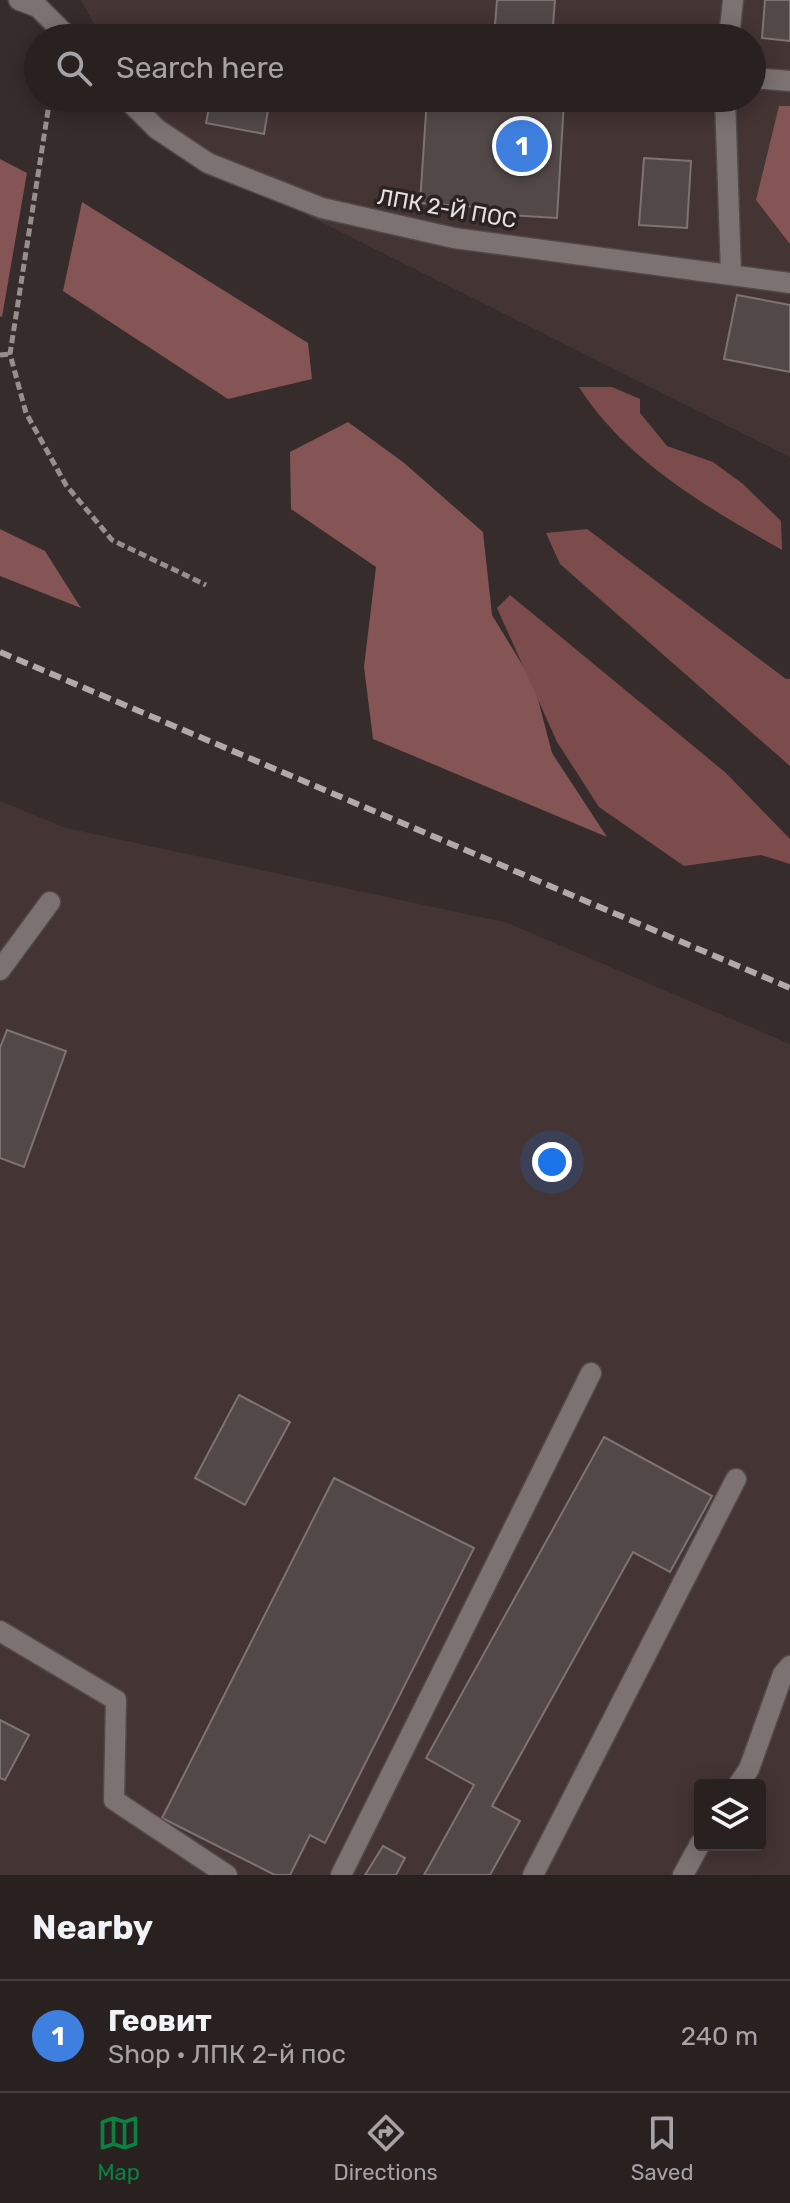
<!DOCTYPE html>
<html lang="en">
<head>
<meta charset="utf-8">
<style>
  :root { --surface:#282120; --page:#342e2d; --text:#f1f3f6; --muted:#a5a3a5; --line:#443e3e; --accent:#0b8043 }
  body { margin:0; font-family:Rubik,sans-serif; background:var(--page); color:var(--text) }
  .controls { position:absolute; right:24px; bottom:24px; display:grid; overflow:hidden; border-radius:8px; box-shadow:0 4px 20px #0003 }
  .controls button { width:72px; height:72px; display:grid; place-items:center; padding:0; border:0; border-bottom:2px solid var(--line); background:var(--surface); color:var(--text); font:40px sans-serif }
  .you { position:absolute; left:552px; top:1162px; width:28px; height:28px; margin:-20px; border:6px solid #fff; border-radius:50%; background:#1a73e8; box-shadow:0 0 0 12px #1a73e833 }
  .badge { display:grid; place-items:center; width:52px; height:52px; border-radius:50%; background:var(--accent); color:#fff; font-size:26px; font-weight:700 }
  .pin { position:absolute; translate:-50% -50%; border:4px solid #fff; box-shadow:0 2px 8px #0006 }
  .list { margin:0; padding:0; list-style:none }
  h2 { display:flex; justify-content:space-between; align-items:center; height:104px; margin:0; padding:0 32px; font-size:34px }
  h2 small { font-size:26px; font-weight:400; color:var(--muted) }
  .list li { display:grid; grid-template-columns:52px 1fr auto; gap:24px; align-items:center; box-sizing:border-box; height:112px; padding:0 32px; border-top:2px solid var(--line) }
  .list b { display:block; font-size:30px; white-space:nowrap }
  .list p { margin:0; font-size:26px; white-space:nowrap; color:var(--muted) }
  .list em { font-size:26px; font-style:normal; color:var(--muted) }
  .icon { flex:none; width:44px; height:44px; fill:none; stroke:currentColor; stroke-width:2; stroke-linecap:round; stroke-linejoin:round }
  .map { position:relative; flex:none; width:790px; height:1875px; overflow:hidden }
  .search { position:absolute; background:var(--surface); box-shadow:0 4px 20px #0003; left:24px; right:24px; top:24px; height:88px; display:flex; align-items:center; gap:20px; box-sizing:border-box; padding:0 28px; border-radius:44px; color:var(--muted); font-size:30px }
  .sheet { height:216px; background:var(--surface) }
  nav { display:flex; justify-content:space-around; align-items:center; box-sizing:border-box; height:112px; border-top:2px solid var(--line); background:var(--surface); font-size:22px; color:var(--muted) }
  nav a { display:grid; justify-items:center; gap:4px }
  nav .on { color:var(--accent) }
  .map>svg:first-child { display:block }
</style>
</head>
<body>
<div class="map">
<svg width="790" height="1875" viewBox="0 0 790 1875">
  <rect width="100%" height="100%" fill="#352c2b"/>
  <g fill="#443434" fill-rule="evenodd">
    <polygon points="81,0 790,0 790,457 163,143 137,98 752,98 752,38 102,38"/>
    <path d="M0,801l66,27 442,95 282,121v831h-790zM700,1785h60v60h-60z"/>
  </g>
  <g fill="#855455">
    <polygon points="779,106 790,106 790,244 756,200"/>
    <polygon points="0,159 27,173 2,317 0,316"/>
    <polygon points="82,202 308,343 312,379 228,399 63,291"/>
    <polygon points="348,422 403,462 483,532 492,615 534,684 552,753 607,837 373,739 364,667 376,567 291,509 290,452"/>
    <polygon points="0,529 45,551 81,608 0,576"/>
  </g>
  <g fill="#7c4c4d">
    <path d="M579,387h33l28,12v14l27,33 46,16 30,22 38,37 1,29c-74,-42 -157,-90 -203,-163z"/>
    <polygon points="587,529 786,679 790,679 790,766 560,564 546,533"/>
    <polygon points="510,595 726,773 790,839 790,864 761,855 684,866 599,807 557,742 497,608"/>
  </g>
  <g fill="#524848" stroke="#7e7373" stroke-width="2">
    <polygon points="497,0 555,0 552,38 494,38"/>
    <polygon points="765,0 790,0 790,41 762,38"/>
    <polygon points="211,98 270,98 264,134 206,123"/>
    <polygon points="427,98 564,102 557,218 476,213 476,207 420,203"/>
    <polygon points="644,158 691,161 687,228 639,225"/>
    <polygon points="737,295 790,305 790,372 724,359"/>
    <polygon points="7,1030 66,1051 24,1167 0,1158 0,1048"/>
    <polygon points="239,1395 290,1422 245,1505 195,1478"/>
    <polygon points="604,1437 712,1496 670,1572 633,1552 492,1806 520,1821 490,1875 424,1875 474,1785 426,1758"/>
    <polygon points="334,1478 474,1548 325,1843 310,1835 290,1875 275,1875 162,1818"/>
    <polygon points="0,1720 29,1735 5,1780 0,1778"/>
    <polygon points="383,1846 405,1858 396,1875 365,1875"/>
  </g>
  <g fill="none" stroke-linecap="round" stroke-linejoin="round">
    <defs>
      <g id="minor">
        <polyline points="19,0 38,7 69,38"/>
        <polyline points="729,38 733,0"/>
        <polyline points="752,78 790,81"/>
        <polyline points="126,98 157,129 208,163 322,208 454,238 790,283"/>
        <polyline points="725,98 731,273"/>
        <polyline points="0,970 50,902"/>
        <polyline points="0,1631 116,1700 114,1800 227,1875"/>
        <polyline points="738,1785 749,1769 783,1674 790,1666"/>
        <polyline points="341,1875 591,1373"/>
        <polyline points="533,1875 736,1479"/>
        <polyline points="683,1875 700,1844"/>
      </g>
    </defs>
    <use href="#minor" stroke="#514949" stroke-width="23"/>
    <g stroke="#968f8e" stroke-width="5" stroke-dasharray="8 4" stroke-linecap="butt">
      <polyline points="50,98 10,354 26,413 66,485 112,540 206,585"/>
      <polyline points="0,355 10,354"/>
    </g>
    <use href="#minor" stroke="#7d7272" stroke-width="20"/>
    <polyline stroke="#b1aaa9" stroke-width="6" stroke-dasharray="12 6" stroke-linecap="butt" points="0,652 790,988"/>
  </g>
  <g text-anchor="middle" stroke-width="7" stroke-linejoin="round" paint-order="stroke">
    <g font-size="22" fill="#e6e0e0" stroke="#2b2222">
      <text transform="translate(447 208) rotate(10)" y="8">ЛПК 2-Й ПОС</text>
    </g>
  </g>
</svg>
<div class="controls">
<button><svg class="icon" aria-label="layers" viewBox="0 0 24 24"><path d="M12 4l9 5-9 5-9-5zM3 14l9 5 9-5"/></svg></button>
</div>
<div class="you"></div>
<div class="pin badge" style="left:522px;top:146px;background:#3f7fe0">1</div>
<div class="search"><svg class="icon" aria-label="search" viewBox="0 0 24 24"><circle cx="10" cy="10" r="6"/><path d="M15 15l6 6"/></svg>Search here</div>
</div>
<section class="sheet">
<h2>Nearby<small></small></h2>
<ul class="list">
<li><span class="badge" style="background:#3f7fe0">1</span><div><b>Геовит</b><p>Shop · ЛПК 2-й пос</p></div><em>240 m</em></li>
</ul>
</section>
<nav>
<a class="on"><svg class="icon" aria-label="map" viewBox="0 0 24 24"><path d="M3 6l6-2 6 2 6-2v14l-6 2-6-2-6 2zM9 4v14M15 6v14"/></svg>Map</a>
<a><svg class="icon" aria-label="directions" viewBox="0 0 24 24"><path d="M12 3l9 9-9 9-9-9zM9 14v-3h6M13 9l2 2-2 2"/></svg>Directions</a>
<a><svg class="icon" aria-label="saved" viewBox="0 0 24 24"><path d="M7 4h10v16l-5-4-5 4z"/></svg>Saved</a>
</nav>
</body>
</html>
